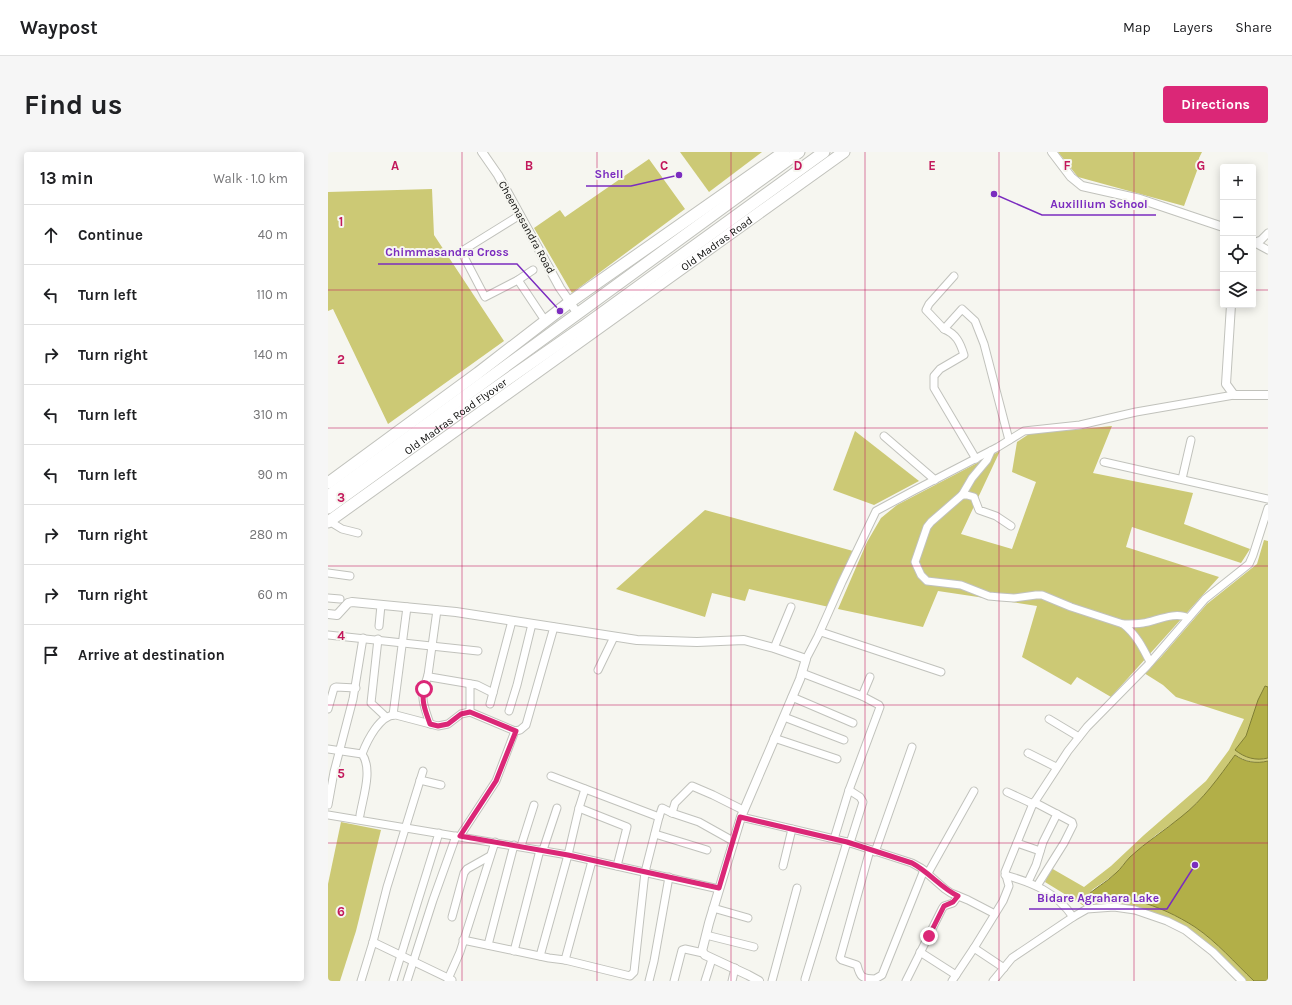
<!DOCTYPE html>
<html lang="en">
<head>
<meta charset="utf-8">
<style>
  :root { --surface:#fff; --page:#f6f6f6; --text:#202124; --muted:#757577; --line:#e0e0e0; --accent:#db2777 }
  body { margin:0; font-family:Karla,sans-serif; background:var(--page); color:var(--text) }
  .controls { position:absolute; right:12px; top:12px; display:grid; overflow:hidden; border-radius:4px; box-shadow:0 2px 10px #0003 }
  .controls button { width:36px; height:36px; display:grid; place-items:center; padding:0; border:0; border-bottom:1px solid var(--line); background:var(--surface); color:var(--text); font:20px sans-serif }
  .stop { position:absolute; width:12px; height:12px; margin:-9px; border:3px solid #db2777; border-radius:50%; background:#fff }
  .stop.end { background:#db2777; border-color:#fff; box-shadow:0 1px 4px #0008 }
  .list { margin:0; padding:0; list-style:none }
  h2 { display:flex; justify-content:space-between; align-items:center; height:52px; margin:0; padding:0 16px; font-size:17px }
  h2 small { font-size:13px; font-weight:400; color:var(--muted) }
  .list li { display:grid; grid-template-columns:26px 1fr auto; gap:12px; align-items:center; box-sizing:border-box; height:60px; padding:0 16px; border-top:1px solid var(--line) }
  .list b { display:block; font-size:15px; white-space:nowrap }
  .list em { font-size:13px; font-style:normal; color:var(--muted) }
  .icon { flex:none; width:22px; height:22px; fill:none; stroke:currentColor; stroke-width:2; stroke-linecap:round; stroke-linejoin:round }
  .map { position:relative; flex:none; width:940px; height:829px; overflow:hidden; border-radius:4px }
  header { display:flex; align-items:center; gap:24px; box-sizing:border-box; height:56px; padding:0 20px; background:var(--surface); border-bottom:1px solid var(--line) }
  header strong { font-size:19px }
  nav { display:flex; gap:22px; margin-inline-start:auto; font-size:14px }
  .intro { display:flex; align-items:center; justify-content:space-between; box-sizing:border-box; height:96px; padding:0 24px }
  h1 { margin:0; font-size:28px }
  .button { padding:10px 18px; border-radius:4px; background:var(--accent); color:#fff; font-size:14px; font-weight:700 }
  main { display:flex; gap:24px; padding:0 24px }
  aside { flex:1; background:var(--surface); border-radius:4px; box-shadow:0 2px 10px #0003 }
  .map>svg:first-child { display:block }
</style>
</head>
<body>
<header>
<strong>Waypost</strong>
<nav><a>Map</a><a>Layers</a><a>Share</a></nav>
</header>
<div class="intro"><h1>Find us</h1><a class="button">Directions</a></div>
<main>
<aside>
<h2>13 min<small>Walk · 1.0 km</small></h2>
<ul class="list">
<li><svg class="icon" aria-label="ahead" viewBox="0 0 24 24"><path d="M12 20V5M6 11l6-6 6 6"/></svg><div><b>Continue</b></div><em>40 m</em></li>
<li><svg class="icon" aria-label="left" viewBox="0 0 24 24"><path d="M17 20v-9H6M10 6l-5 5 5 5"/></svg><div><b>Turn left</b></div><em>110 m</em></li>
<li><svg class="icon" aria-label="right" viewBox="0 0 24 24"><path d="M7 20v-9h11M14 6l5 5-5 5"/></svg><div><b>Turn right</b></div><em>140 m</em></li>
<li><svg class="icon" aria-label="left" viewBox="0 0 24 24"><path d="M17 20v-9H6M10 6l-5 5 5 5"/></svg><div><b>Turn left</b></div><em>310 m</em></li>
<li><svg class="icon" aria-label="left" viewBox="0 0 24 24"><path d="M17 20v-9H6M10 6l-5 5 5 5"/></svg><div><b>Turn left</b></div><em>90 m</em></li>
<li><svg class="icon" aria-label="right" viewBox="0 0 24 24"><path d="M7 20v-9h11M14 6l5 5-5 5"/></svg><div><b>Turn right</b></div><em>280 m</em></li>
<li><svg class="icon" aria-label="right" viewBox="0 0 24 24"><path d="M7 20v-9h11M14 6l5 5-5 5"/></svg><div><b>Turn right</b></div><em>60 m</em></li>
<li><svg class="icon" aria-label="arrive" viewBox="0 0 24 24"><path d="M6 21V4h12l-3 4 3 4H6"/></svg><div><b>Arrive at destination</b></div></li>
</ul>
</aside>
<div class="map">
<svg width="940" height="829" viewBox="0 0 940 829">
  <rect width="100%" height="100%" fill="#f6f6f0"/>
  <g fill="#ccc975">
    <polygon points="352,0 434,0 381,40"/>
    <polygon points="730,0 874,0 871,6 870,16 856,54 750,25"/>
    <polygon points="321,7 357,57 244,141 206,76 232,58 237,65"/>
    <polygon points="104,37 106,83 176,189 60,272 5,157 0,159 0,40"/>
    <polygon points="784,274 765,321 865,341 856,372 922,397 913,411 804,375 798,395 891,425 783,545 749,525 743,533 694,505 709,454 610,439 595,475 510,457 539,390 553,366 569,353 672,299 633,382 684,397 708,330 684,320 689,290 701,282"/>
    <polygon points="527,279 591,329 546,353 505,338"/>
    <polygon points="377,358 525,399 501,455 421,437 417,449 384,441 377,465 288,437"/>
    <path d="M936,388l4,1v220c-13,3 -22,0 -33,-6l-18,26 -12,14 -23,22 -26,18 -27,23 -12,15 -25,17 -4,10c16,-1 33,-3 49,1 20,5 42,15 58,26 22,15 40,36 59,54h-10l-31,-32 -77,-42 -19,-4 -33,3 -39,-24 6,-14 33,19 27,-21 33,-31 62,-54 23,-31 15,-31 -68,-22 -13,-12 -19,-12 17,-16 46,-53 50,-40z"/>
    <polygon points="13,670 53,678 28,779 12,829 0,829 0,732"/>
  </g>
  <g fill="#b2af48" stroke="#807e35">
    <path d="M937,534l3,1v71c-12,3 -23,0 -33,-8l11,-14 12,-36z"/>
    <path d="M907,603c10,7 21,9 33,6v220h-14c-19,-18 -37,-39 -59,-54 -17,-11 -38,-21 -58,-26 -16,-4 -33,-2 -49,-1l-3,-2c9,-10 21,-15 31,-25 5,-4 9,-11 14,-16 16,-15 34,-26 51,-40 22,-17 38,-40 54,-62z"/>
  </g>
  <g fill="none" stroke-linecap="round" stroke-linejoin="round">
    <defs>
      <g id="minor">
        <polyline points="192,63 134,99 135,103 157,145 190,128 218,170"/>
        <polyline points="925,91 933,88 940,81"/>
        <polyline points="927,91 940,98"/>
        <polyline points="626,124 601,152 598,158 616,177 634,157 647,169 656,192 681,288"/>
        <polyline points="190,128 205,118"/>
        <path d="M616,177c12,5 16,13 20,26l-24,14 -6,7v12l42,71"/>
        <polyline points="556,284 607,328"/>
        <polyline points="776,310 940,347"/>
        <polyline points="854,327 863,288"/>
        <polyline points="634,343 644,326 659,308 663,299"/>
        <polyline points="1,369 14,377 30,381"/>
        <path d="M683,374l-15,-10 -17,-6 -5,-13 -7,-2h-5l-31,27 -4,5 -12,35 6,13 6,6 34,4 28,11 11,1 14,1 22,-3h6l29,12 52,17c13,10 20,24 27,38"/>
        <polyline points="0,421 22,424"/>
        <polyline points="0,446 12,447"/>
        <polyline points="109,458 100,523 102,525 149,533 165,541"/>
        <path d="M795,472c7,0 13,0 20,-1 13,-2 32,-12 45,-5"/>
        <polyline points="51,474 53,453"/>
        <polyline points="493,480 613,520"/>
        <polyline points="0,483 150,499"/>
        <polyline points="50,487 43,551 58,565"/>
        <polyline points="446,496 463,455"/>
        <polyline points="478,507 490,484 514,430 548,359 587,338 670,295 696,279 752,273 808,260 906,243"/>
        <polyline points="270,518 286,485"/>
        <polyline points="474,521 534,544 551,553 552,555 521,638 506,687"/>
        <path d="M100,523c-8,24 -6,25 2,49"/>
        <polyline points="534,544 542,525"/>
        <polyline points="464,545 525,571"/>
        <polyline points="162,552 184,469"/>
        <polyline points="0,557 6,536 8,535 28,536"/>
        <polyline points="181,559 189,533 204,472"/>
        <polyline points="142,560 142,532"/>
        <polyline points="65,563 79,455"/>
        <polyline points="456,565 516,588"/>
        <polyline points="721,567 751,585"/>
        <polyline points="446,586 509,607"/>
        <path d="M0,597l34,5c11,15 1,43 -2,61"/>
        <polyline points="700,601 728,615"/>
        <path d="M34,602c5,-13 18,-40 34,-39l42,11 10,-2 13,-10 9,-2 45,19"/>
        <polyline points="92,628 113,633"/>
        <polyline points="521,638 532,645 535,650 522,691"/>
        <polyline points="679,640 705,652"/>
        <polyline points="706,650 744,670 745,673 736,691 709,734"/>
        <polyline points="0,653 6,620 25,547 35,486"/>
        <polyline points="251,656 299,675 289,714"/>
        <polyline points="344,661 371,670 405,689"/>
        <polyline points="0,663 240,703 391,737"/>
        <polyline points="331,665 334,656 344,661 347,651 364,634 385,643 415,658"/>
        <polyline points="413,665 519,690 584,711 593,716 617,737 623,741 640,748 667,762"/>
        <polyline points="327,682 379,698"/>
        <polyline points="132,684 168,629 187,579 192,578 198,573 226,475"/>
        <polyline points="689,691 712,699"/>
        <polyline points="193,694 206,653"/>
        <polyline points="215,698 229,656"/>
        <path d="M542,698l-30,108 2,2 15,5c3,11 4,14 18,14l7,-4 42,-105"/>
        <polyline points="547,700 584,595"/>
        <polyline points="455,714 464,677"/>
        <polyline points="600,721 646,639"/>
        <path d="M677,723c28,8 51,17 68,42"/>
        <polyline points="700,730 708,713 715,690 729,662"/>
        <polyline points="385,756 420,766"/>
        <polyline points="124,765 136,721 139,717 162,704"/>
        <polyline points="378,783 426,795"/>
        <polyline points="135,788 221,806 237,808 302,824 306,820 317,720 331,665 223,624"/>
        <polyline points="45,790 124,828"/>
        <polyline points="160,793 186,693"/>
        <polyline points="646,796 676,816"/>
        <polyline points="186,799 212,698"/>
        <polyline points="592,800 628,823"/>
        <polyline points="212,804 240,703 251,656 257,637"/>
        <polyline points="237,808 264,709"/>
        <polyline points="120,827 132,800 167,690"/>
        <polyline points="477,827 519,690"/>
        <polyline points="33,829 45,790 59,735 95,619"/>
        <polyline points="65,829 111,681"/>
        <polyline points="79,829 105,748 128,684"/>
        <polyline points="321,829 326,809 341,725"/>
        <polyline points="346,829 354,798 357,797 375,801"/>
        <polyline points="377,829 384,807"/>
        <polyline points="404,829 407,816"/>
        <polyline points="444,829 469,736"/>
        <polyline points="578,829 614,757 616,754 625,751 630,744"/>
        <polyline points="624,829 646,796 675,749 681,734 677,720 704,654 740,599 759,575 819,514 877,447 921,412 925,403 940,356"/>
        <polyline points="665,829 684,806 745,765 759,757 786,755 807,758 839,769 857,778 885,800 914,829"/>
      </g>
      <g id="tertiary">
        <polyline points="154,0 170,23 232,136 250,162"/>
        <polyline points="724,0 743,25 754,34 812,47 895,75"/>
        <polyline points="903,153 898,232 906,243 940,243"/>
        <polyline points="0,462 9,463 20,451 24,450 128,460 309,488 369,490 416,488 446,496 478,507 472,527 413,665 381,771 374,799 377,803 420,823 431,829"/>
      </g>
      <g id="primary">
        <polyline points="0,331 150,221 242,150 456,0"/>
        <path id="s1" d="M0,370l516,-370"/>
      </g>
      <g id="trunk">
        <polyline points="0,344 471,0"/>
        <path id="s2" d="M0,356l130,-94 126,-88 240,-174"/>
      </g>
    </defs>
    <use href="#minor" stroke="#c1c2bc" stroke-width="9"/>
    <use href="#tertiary" stroke="#c1c2bc" stroke-width="10"/>
    <use href="#primary" stroke="#c1c2bc" stroke-width="13"/>
    <use href="#trunk" stroke="#c1c2bc" stroke-width="13"/>
    <use href="#minor" stroke="#fff" stroke-width="7"/>
    <use href="#tertiary" stroke="#fff" stroke-width="8"/>
    <use href="#primary" stroke="#fff" stroke-width="11"/>
    <use href="#trunk" stroke="#fff" stroke-width="11"/>
  </g>
  <g fill="none" stroke-linecap="round" stroke-linejoin="round">
    <path stroke="#db2777" stroke-width="5" d="M96,537c-3,13 2,23 6,35l8,2 10,-2 13,-10 9,-2 46,19 -20,50 -36,55 108,19 151,33 21,-71 107,25 65,21c17,9 29,25 46,33l-5,6 -9,4 -15,30"/>
  </g>
  <path fill="none" stroke="#c2185b" stroke-width="1" stroke-opacity="0.55" d="M134,0v829M269,0v829M403,0v829M537,0v829M671,0v829M806,0v829M0,138h895M925,138h15M0,276h940M0,414h940M0,553h940M0,691h940"/>
  <g text-anchor="middle" stroke-width="4" stroke-linejoin="round" paint-order="stroke">
    <g font-size="11" fill="#0c0c0a" stroke="#f6f6f0">
      <text transform="translate(199 75) rotate(61)" y="4">Cheemasandra Road</text>
      <text dy="4" stroke="none"><textPath href="#s1" startOffset="478">Old Madras Road</textPath></text>
      <text dy="4" stroke="none"><textPath href="#s2" startOffset="157">Old Madras Road Flyover</textPath></text>
    </g>
  </g>
  <g font-size="13" text-anchor="middle" font-weight="bold" fill="#c2185b" stroke="#f6f6f0" stroke-width="4" stroke-linejoin="round" paint-order="stroke">
    <text x="67" y="18">A</text>
    <text x="201" y="18">B</text>
    <text x="336" y="18">C</text>
    <text x="470" y="18">D</text>
    <text x="604" y="18">E</text>
    <text x="739" y="18">F</text>
    <text x="873" y="18">G</text>
    <text x="13" y="74">1</text>
    <text x="13" y="212">2</text>
    <text x="13" y="350">3</text>
    <text x="13" y="488">4</text>
    <text x="13" y="626">5</text>
    <text x="13" y="764">6</text>
  </g>
  <path fill="none" stroke="#7b2cbf" stroke-width="1.5" d="M351 23L303 34H258M666 42L714 63H828M232 159L189 112H50M867 713L839 757H701"/>
  <g fill="#7b2cbf" stroke="#f6f6f0" stroke-width="1.5">
    <circle cx="351" cy="23" r="4"/>
    <circle cx="666" cy="42" r="4"/>
    <circle cx="232" cy="159" r="4"/>
    <circle cx="867" cy="713" r="4"/>
  </g>
  <g font-size="12" text-anchor="middle" font-weight="bold" fill="#7b2cbf" stroke="#f6f6f0" stroke-width="4" stroke-linejoin="round" paint-order="stroke">
    <text x="281" y="26">Shell</text>
    <text x="771" y="56">Auxillium School</text>
    <text x="119" y="104">Chimmasandra Cross</text>
    <text x="770" y="750">Bidare Agrahara Lake</text>
  </g>
</svg>
<div class="controls">
<button>+</button>
<button>−</button>
<button><svg class="icon" aria-label="locate" viewBox="0 0 24 24"><circle cx="12" cy="12" r="6"/><path d="M12 2v4M12 18v4M2 12h4M18 12h4"/></svg></button>
<button><svg class="icon" aria-label="layers" viewBox="0 0 24 24"><path d="M12 4l9 5-9 5-9-5zM3 14l9 5 9-5"/></svg></button>
</div>
<div class="stop" style="left:96px;top:537px"></div>
<div class="stop end" style="left:601px;top:784px"></div>
</div>
</main>
</body>
</html>
